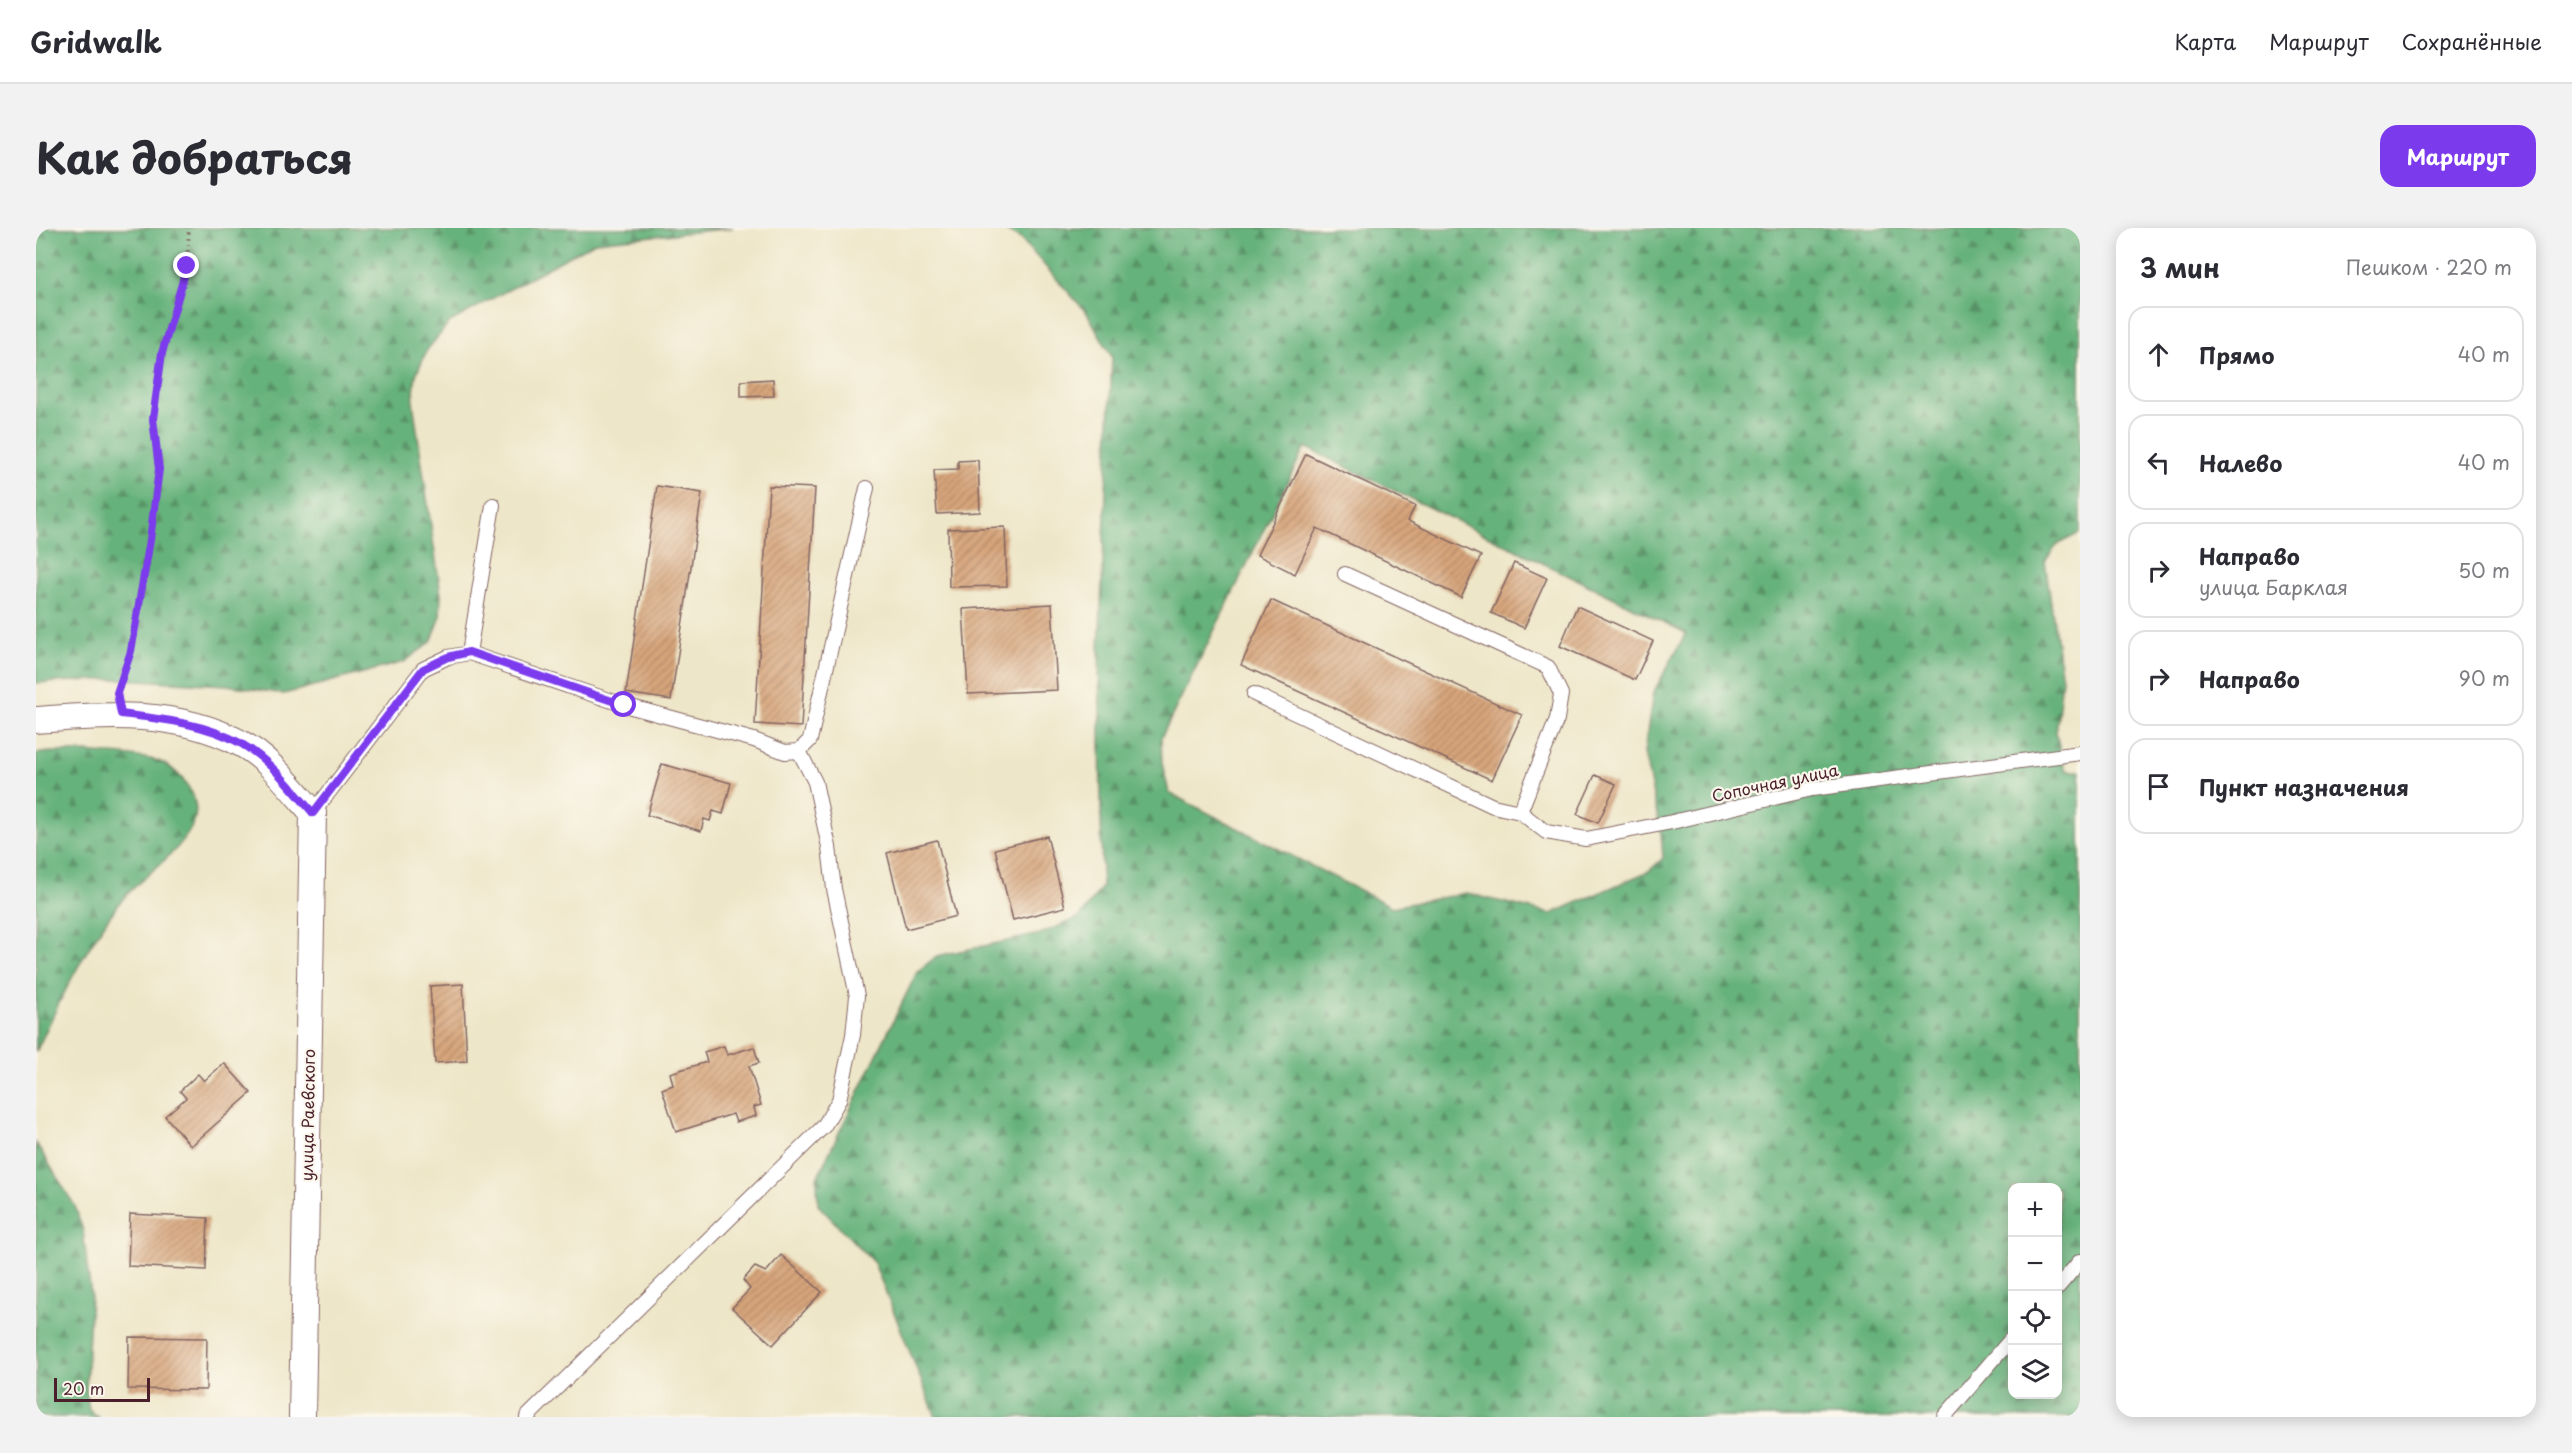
<!DOCTYPE html>
<html lang="ru">
<head>
<meta charset="utf-8">
<style>
  :root { --surface:#fff; --page:#f2f2f3; --text:#2b2b33; --muted:#7c7c81; --line:#e1e1e2; --accent:#7c3aed }
  body { margin:0; font-family:"Playpen Sans",sans-serif; background:var(--page); color:var(--text) }
  .controls { position:absolute; right:18px; bottom:18px; display:grid; overflow:hidden; border-radius:12px; box-shadow:0 3px 15px #0003 }
  .controls button { width:54px; height:54px; display:grid; place-items:center; padding:0; border:0; border-bottom:2px solid var(--line); background:var(--surface); color:var(--text); font:30px sans-serif }
  .scale { position:absolute; left:18px; bottom:15px; width:96px; box-sizing:border-box; padding-left:6px; border:3px solid #4a1f2b; border-top:0; font-size:16px; line-height:21px; white-space:nowrap; color:#4a1f2b; -webkit-text-stroke:4px #fbf7ec; paint-order:stroke }
  .stop { position:absolute; width:18px; height:18px; margin:-14px; border:4px solid #7c3aed; border-radius:50%; background:#fff }
  .stop.end { background:#7c3aed; border-color:#fff; box-shadow:0 2px 6px #0008 }
  .list { margin:0; padding:0; list-style:none }
  h2 { display:flex; justify-content:space-between; align-items:center; height:78px; margin:0; padding:0 24px; font-size:26px }
  h2 small { font-size:20px; font-weight:400; color:var(--muted) }
  .list li { display:grid; grid-template-columns:39px 1fr auto; gap:18px; align-items:center; box-sizing:border-box; height:96px; margin:0 12px 12px; padding:0 12px; border:2px solid var(--line); border-radius:18px }
  .list b { display:block; font-size:22px; white-space:nowrap }
  .list p { margin:0; font-size:20px; white-space:nowrap; color:var(--muted) }
  .list em { font-size:20px; font-style:normal; color:var(--muted) }
  .icon { flex:none; width:33px; height:33px; fill:none; stroke:currentColor; stroke-width:2; stroke-linecap:round; stroke-linejoin:round }
  .map { position:relative; flex:none; width:2044px; height:1189px; overflow:hidden; border-radius:18px }
  header { display:flex; align-items:center; gap:36px; box-sizing:border-box; height:84px; padding:0 30px; background:var(--surface); border-bottom:2px solid var(--line) }
  header strong { font-size:28px }
  nav { display:flex; gap:33px; margin-inline-start:auto; font-size:21px }
  .intro { display:flex; align-items:center; justify-content:space-between; box-sizing:border-box; height:144px; padding:0 36px }
  h1 { margin:0; font-size:42px }
  .button { padding:15px 27px; border-radius:18px; background:var(--accent); color:#fff; font-size:21px; font-weight:700 }
  main { display:flex; gap:36px; padding:0 36px }
  aside { flex:1; background:var(--surface); border-radius:18px; box-shadow:0 3px 15px #0003 }
  .map>svg:first-child { display:block }
</style>
</head>
<body>
<header>
<strong>Gridwalk</strong>
<nav><a>Карта</a><a>Маршрут</a><a>Сохранённые</a></nav>
</header>
<div class="intro"><h1>Как добраться</h1><a class="button">Маршрут</a></div>
<main>
<div class="map">
<svg width="2044" height="1189" viewBox="0 0 2044 1189">
  <defs>
    <pattern id="forest-firs" width="22" height="20" patternUnits="userSpaceOnUse" patternTransform="scale(1.5)"><rect width="22" height="20" fill="#66b27b"/><path d="M5 1l3.5 6h-7zM16 11l3.5 6h-7z" fill="#569065"/></pattern>
    <pattern id="building-hatch" width="6" height="6" patternUnits="userSpaceOnUse" patternTransform="scale(1.5)"><rect width="6" height="6" fill="#d7a57b"/><path d="M-1 1l2-2M0 6l6-6M5 7l2-2" fill="none" stroke="#b08665"/></pattern>
  </defs>
  <rect width="100%" height="100%" fill="#fbf7ec"/>
  <filter id="ink" filterUnits="userSpaceOnUse"><feTurbulence type="fractalNoise" baseFrequency=".0167" numOctaves="2"/><feDisplacementMap in="SourceGraphic" scale="12" xChannelSelector="R" yChannelSelector="G"/><feConvolveMatrix kernelMatrix="1 2 1 2 8 2 1 2 1" color-interpolation-filters="sRGB"/></filter>
  <filter id="wash" filterUnits="userSpaceOnUse"><feTurbulence type="fractalNoise" baseFrequency=".008" numOctaves="4" result="noise"/><feDisplacementMap in="SourceGraphic" scale="24" xChannelSelector="R" yChannelSelector="G"/><feGaussianBlur stdDeviation="1.35" result="paint"/><feColorMatrix in="noise" values="0 0 0 0 0 0 0 0 0 0 0 0 0 0 0 0 0 1.4 0 .05"/><feComposite in="paint" operator="in"/></filter>
  <g filter="url(#wash)">
    <rect width="100%" height="100%" fill="#eee6c8"/>
    <g fill="url(#forest-firs)" stroke="#586853" stroke-width="1.5" fill-rule="evenodd">
      <polygon points="0,0 697,0 559,14 414,94 391,122 380,147 377,174 405,367 404,391 395,414 368,434 248,466 191,457 82,451 0,455"/>
      <path d="M965,0h1079v305l-22,11 -13,17 17,118 -6,55 10,37h14v646h-1144l-62,-154 -56,-58 -1,-27 100,-206 20,-16 103,-22 40,-17 22,-30 -3,-236 13,-294 -25,-44 -66,-74zM1269,219l381,186 -33,60 -9,60 17,80 2,25 -14,13 -98,43 -85,-21 -74,14 -223,-114 -7,-30 -1,-25zM1976,960h46v206h-46z"/>
      <path d="M0,526c23,-5 96,0 119,6 24,7 49,39 38,64 -15,33 -53,52 -75,81 -35,46 -58,95 -82,147z"/>
      <polygon points="0,915 39,978 47,1003 55,1067 50,1160 53,1182 62,1189 0,1189"/>
    </g>
    <g id="blocks">
      <g fill="url(#building-hatch)">
        <polygon points="737,151 738,168 705,169 705,153"/>
        <polygon points="1270,226 1379,278 1372,293 1445,328 1425,369 1281,300 1259,346 1221,327"/>
        <polygon points="942,232 944,284 901,286 898,242 922,241 922,233"/>
        <polygon points="621,258 666,265 635,472 590,465"/>
        <polygon points="733,258 779,260 765,499 719,496"/>
        <polygon points="969,299 971,358 913,359 912,301"/>
        <polygon points="1478,335 1511,350 1488,400 1455,385"/>
        <polygon points="1235,372 1486,487 1456,552 1205,437"/>
        <polygon points="1016,376 1021,462 932,466 927,381"/>
        <polygon points="1541,378 1617,413 1599,452 1524,418"/>
        <polygon points="626,536 695,555 687,586 677,583 674,593 668,591 665,603 611,587"/>
        <polygon points="1559,547 1580,556 1562,595 1541,586"/>
        <polygon points="1011,608 1029,679 977,692 959,621"/>
        <polygon points="901,612 920,688 870,701 851,625"/>
        <polygon points="427,756 431,833 399,835 394,758"/>
        <polygon points="688,818 691,827 718,819 723,835 713,838 725,877 718,879 720,888 700,894 697,886 640,904 626,861 637,857 634,845 671,834 668,824"/>
        <polygon points="188,835 215,865 155,918 129,888 150,870 144,863 162,846 168,853"/>
        <polygon points="94,986 172,990 170,1042 92,1038"/>
        <polygon points="745,1027 786,1064 737,1117 696,1080 714,1061 707,1052 719,1039 730,1044"/>
        <polygon points="93,1109 171,1110 170,1162 92,1161"/>
      </g>
    </g>
  </g>
  <g filter="url(#ink)">
    <use href="#blocks" fill-opacity="0" stroke="#836562" stroke-width="1.5"/>
    <g fill="none" stroke-linecap="round" stroke-linejoin="round">
      <defs>
        <g id="lane">
          <polyline points="433,425 457,277"/>
          <polyline points="1218,466 1457,578 1484,584 1521,491 1525,466 1512,439 1309,346"/>
          <polyline points="1484,584 1510,604 1550,611 1636,594 1776,561 2044,525"/>
          <polyline points="277,585 387,441 412,429 433,425 588,477 718,512 749,524 763,523 774,512 831,260"/>
          <polyline points="2022,1059 2044,1033"/>
          <polyline points="491,1189 788,898 803,872 817,807 821,768 798,661 793,619 779,554 763,523"/>
          <polyline points="1908,1189 1976,1110"/>
        </g>
        <path id="street" d="M0,492c70,-5 139,-11 204,23 29,15 52,46 73,70l-11,604"/>
      </defs>
      <use href="#lane" stroke="#836562" stroke-width="16"/>
      <use href="#street" stroke="#836562" stroke-width="28"/>
      <polyline stroke="#836562" stroke-width="4" stroke-dasharray="1.5 4.5" stroke-linecap="butt" points="83,459 95,423 115,312 123,241 117,191 126,125 151,37 153,0"/>
      <use href="#lane" stroke="#fff" stroke-width="14"/>
      <use href="#street" stroke="#fff" stroke-width="26"/>
    </g>
  </g>
  <g fill="none" stroke-linecap="round" stroke-linejoin="round" filter="url(#ink)">
    <path stroke="#7c3aed" stroke-width="8" d="M151,38l-25,87 -9,66 6,50 -9,71 -19,111 -14,42 4,21c40,5 83,9 119,29 29,16 52,46 73,70l110,-144 25,-12 21,-5 155,53"/>
  </g>
  <g text-anchor="middle" stroke-width="4.5" stroke-linejoin="round" paint-order="stroke">
    <g font-size="16" fill="#4a1f2b" stroke="#fbf7ec">
      <text transform="translate(1739 555) rotate(-12)" y="6">Сопочная улица</text>
      <text transform="translate(272 887) rotate(-89)" y="6">улица Раевского</text>
    </g>
  </g>
</svg>
<div class="controls">
<button>+</button>
<button>−</button>
<button><svg class="icon" aria-label="locate" viewBox="0 0 24 24"><circle cx="12" cy="12" r="6"/><path d="M12 2v4M12 18v4M2 12h4M18 12h4"/></svg></button>
<button><svg class="icon" aria-label="layers" viewBox="0 0 24 24"><path d="M12 4l9 5-9 5-9-5zM3 14l9 5 9-5"/></svg></button>
</div>
<div class="scale">20 m</div>
<div class="stop" style="left:588px;top:477px"></div>
<div class="stop end" style="left:151px;top:38px"></div>
</div>
<aside>
<h2>3 мин<small>Пешком · 220 m</small></h2>
<ul class="list">
<li><svg class="icon" aria-label="ahead" viewBox="0 0 24 24"><path d="M12 20V5M6 11l6-6 6 6"/></svg><div><b>Прямо</b></div><em>40 m</em></li>
<li><svg class="icon" aria-label="left" viewBox="0 0 24 24"><path d="M17 20v-9H6M10 6l-5 5 5 5"/></svg><div><b>Налево</b></div><em>40 m</em></li>
<li><svg class="icon" aria-label="right" viewBox="0 0 24 24"><path d="M7 20v-9h11M14 6l5 5-5 5"/></svg><div><b>Направо</b><p>улица Барклая</p></div><em>50 m</em></li>
<li><svg class="icon" aria-label="right" viewBox="0 0 24 24"><path d="M7 20v-9h11M14 6l5 5-5 5"/></svg><div><b>Направо</b></div><em>90 m</em></li>
<li><svg class="icon" aria-label="arrive" viewBox="0 0 24 24"><path d="M6 21V4h12l-3 4 3 4H6"/></svg><div><b>Пункт назначения</b></div></li>
</ul>
</aside>
</main>
</body>
</html>
